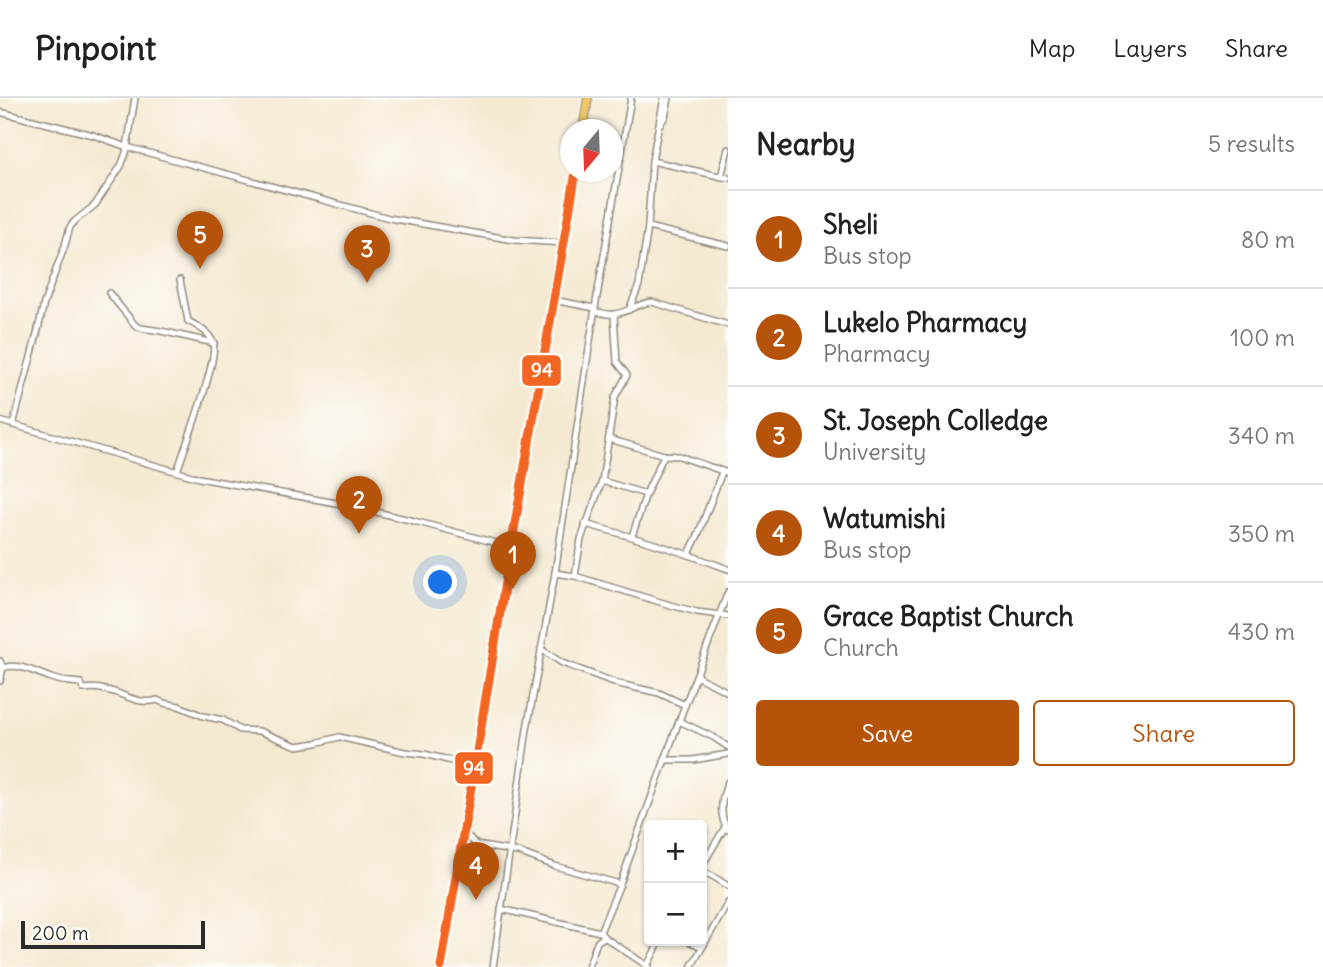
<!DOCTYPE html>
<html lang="en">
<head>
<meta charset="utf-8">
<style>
  :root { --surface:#fff; --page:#f6f6f6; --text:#202124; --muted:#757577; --line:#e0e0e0; --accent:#b45309 }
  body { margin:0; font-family:Delius,sans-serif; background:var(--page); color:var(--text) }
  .controls { position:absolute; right:21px; bottom:21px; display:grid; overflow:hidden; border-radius:7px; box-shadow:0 2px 5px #0004 }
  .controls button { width:63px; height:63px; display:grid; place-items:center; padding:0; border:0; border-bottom:2px solid var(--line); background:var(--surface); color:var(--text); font:35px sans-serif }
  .compass { position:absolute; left:560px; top:21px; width:63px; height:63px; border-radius:50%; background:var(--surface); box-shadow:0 2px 5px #0004; rotate:199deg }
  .scale { position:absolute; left:21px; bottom:18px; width:184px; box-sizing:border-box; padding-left:7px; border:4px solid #2b2b2b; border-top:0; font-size:19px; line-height:24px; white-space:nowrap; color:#2b2b2b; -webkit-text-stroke:5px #fdfcf7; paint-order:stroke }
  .you { position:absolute; left:441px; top:485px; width:24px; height:24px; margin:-18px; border:5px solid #fff; border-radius:50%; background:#1a73e8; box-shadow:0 0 0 10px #1a73e833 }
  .badge { display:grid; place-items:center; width:46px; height:46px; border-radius:50%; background:var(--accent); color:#fff; font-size:23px; font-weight:700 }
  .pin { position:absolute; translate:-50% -58px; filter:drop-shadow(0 2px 4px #0008) }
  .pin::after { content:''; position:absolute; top:37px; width:24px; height:21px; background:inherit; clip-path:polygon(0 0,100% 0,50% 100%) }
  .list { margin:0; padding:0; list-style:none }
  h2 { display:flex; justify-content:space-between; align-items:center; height:91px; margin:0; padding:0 28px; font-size:30px }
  h2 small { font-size:23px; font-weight:400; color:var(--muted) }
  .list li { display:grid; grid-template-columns:46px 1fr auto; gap:21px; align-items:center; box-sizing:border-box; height:98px; padding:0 28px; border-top:2px solid var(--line) }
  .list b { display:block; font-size:26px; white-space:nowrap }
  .list p { margin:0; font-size:23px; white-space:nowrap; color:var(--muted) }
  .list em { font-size:23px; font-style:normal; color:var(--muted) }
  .actions { display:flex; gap:14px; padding:21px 28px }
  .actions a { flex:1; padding:16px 0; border:2px solid var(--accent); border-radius:7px; text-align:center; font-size:24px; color:var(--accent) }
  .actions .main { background:var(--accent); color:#fff }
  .map { position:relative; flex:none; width:728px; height:869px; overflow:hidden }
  header { display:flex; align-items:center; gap:42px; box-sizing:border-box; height:98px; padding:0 35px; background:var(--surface); border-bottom:2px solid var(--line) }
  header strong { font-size:33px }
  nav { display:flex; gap:38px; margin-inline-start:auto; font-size:24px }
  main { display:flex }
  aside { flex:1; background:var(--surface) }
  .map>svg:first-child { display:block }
</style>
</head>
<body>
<header>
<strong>Pinpoint</strong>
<nav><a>Map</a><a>Layers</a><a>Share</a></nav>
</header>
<main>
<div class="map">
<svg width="728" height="869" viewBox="0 0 728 869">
  <rect width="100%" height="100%" fill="#fdfcf7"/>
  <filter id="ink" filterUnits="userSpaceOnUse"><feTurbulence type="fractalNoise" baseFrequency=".0143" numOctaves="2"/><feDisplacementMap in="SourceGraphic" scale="14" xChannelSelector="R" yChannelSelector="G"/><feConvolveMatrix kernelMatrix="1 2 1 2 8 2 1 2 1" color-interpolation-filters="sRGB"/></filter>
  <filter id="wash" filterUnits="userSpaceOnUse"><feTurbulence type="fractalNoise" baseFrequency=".00686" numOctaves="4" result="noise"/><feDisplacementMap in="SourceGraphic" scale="28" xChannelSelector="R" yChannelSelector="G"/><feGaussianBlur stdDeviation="1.57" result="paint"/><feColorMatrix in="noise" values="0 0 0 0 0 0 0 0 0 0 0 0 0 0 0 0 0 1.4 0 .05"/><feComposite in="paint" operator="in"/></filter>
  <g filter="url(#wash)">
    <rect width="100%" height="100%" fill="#f5e9d2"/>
  </g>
  <g filter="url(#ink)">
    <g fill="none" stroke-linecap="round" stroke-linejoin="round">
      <defs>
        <g id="minor">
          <polyline points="0,14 93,37 127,49 389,120 514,142 564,145"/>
          <polyline points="660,26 665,19 669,0"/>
          <polyline points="652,63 728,80"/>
          <polyline points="721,79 728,51"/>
          <polyline points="648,129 728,148"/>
          <polyline points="109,195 135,227 141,230 161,233 214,245"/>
          <polyline points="553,202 595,210"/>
          <polyline points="629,212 639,187 648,129 652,63 664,0"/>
          <path d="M596,214c5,0 11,3 17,2 13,0 24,-11 39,-12l76,23"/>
          <polyline points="0,323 199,380 347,407 414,423 511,449"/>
          <polyline points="13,327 37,236 44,205 65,147 70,129 75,123 95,107 121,68 126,55 135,0"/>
          <polyline points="609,341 664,357 679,358 728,375"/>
          <path d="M177,374c7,-23 42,-113 36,-130 -4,-10 -16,-16 -25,-21l-8,-41"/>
          <polyline points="602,383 646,396"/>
          <path d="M585,426c49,13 96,27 143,45"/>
          <polyline points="632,438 646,396 664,357"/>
          <polyline points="689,456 698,437 722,374"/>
          <polyline points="555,475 575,478 670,507 697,514 728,518"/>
          <polyline points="575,478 581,441 602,383 615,299 627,277 617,264 614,217"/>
          <polyline points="541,551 562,565 619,586 659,595 685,607"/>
          <polyline points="0,563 3,570 0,583"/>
          <path d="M3,570c16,-7 38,8 55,12 7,2 15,2 23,3l2,6c8,-1 16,-1 23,1 17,3 34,16 51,10l7,3 15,3 24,10 20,4 17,10 19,1 38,15 19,-3 23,-6 66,15 19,2 32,8 13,-1"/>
          <polyline points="696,578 728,594"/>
          <polyline points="679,623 713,639 728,649"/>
          <polyline points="665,662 693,662 728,656"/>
          <path d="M728,684c-7,16 -10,33 0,48"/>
          <polyline points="464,734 476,747 518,754 555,768 620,786"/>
          <polyline points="702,768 725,729"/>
          <polyline points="702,773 714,779 728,788"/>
          <polyline points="501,811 600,834 620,786 679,623 728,494"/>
          <polyline points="600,834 604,839 649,869"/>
          <polyline points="688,843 702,849"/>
          <polyline points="647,868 660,843"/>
          <polyline points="493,869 527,631 555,475 595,210 631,0"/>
          <polyline points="588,869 597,844 604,839"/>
          <polyline points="691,869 728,805"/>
        </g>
        <g id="trunk">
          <polyline points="583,32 588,0"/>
          <polyline points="441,869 511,449 576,74"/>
        </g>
      </defs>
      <use href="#minor" stroke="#908a7e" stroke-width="8"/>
      <use href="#trunk" stroke="#908a7e" stroke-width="10"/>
      <use href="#minor" stroke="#fff" stroke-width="5"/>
      <use href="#trunk" stroke="#eec569" stroke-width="8"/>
      <defs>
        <polyline id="bus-1" points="441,869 511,449 576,74"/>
      </defs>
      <use href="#bus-1" stroke="#fdfcf7" stroke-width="14"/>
      <use href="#bus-1" stroke="#f26522" stroke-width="9"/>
    </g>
  </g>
  <g stroke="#fdfcf7" stroke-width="2.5">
    <rect x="521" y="256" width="41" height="33" rx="7" fill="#f26522"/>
    <rect x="454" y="653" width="40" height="34" rx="7" fill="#f26522"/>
  </g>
  <g font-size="19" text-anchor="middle" font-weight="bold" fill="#fff">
    <text x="542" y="279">94</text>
    <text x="474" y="677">94</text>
  </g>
</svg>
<div class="controls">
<button>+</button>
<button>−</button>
</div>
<svg class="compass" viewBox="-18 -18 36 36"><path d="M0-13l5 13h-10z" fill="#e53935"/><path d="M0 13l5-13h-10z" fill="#757577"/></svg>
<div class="scale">200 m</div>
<div class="you"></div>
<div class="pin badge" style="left:513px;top:491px">1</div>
<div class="pin badge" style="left:359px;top:436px">2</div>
<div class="pin badge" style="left:367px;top:185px">3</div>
<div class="pin badge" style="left:476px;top:802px">4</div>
<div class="pin badge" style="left:200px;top:171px">5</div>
</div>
<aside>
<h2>Nearby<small>5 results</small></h2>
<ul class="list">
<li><span class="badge">1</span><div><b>Sheli</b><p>Bus stop</p></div><em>80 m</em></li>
<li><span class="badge">2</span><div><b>Lukelo Pharmacy</b><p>Pharmacy</p></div><em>100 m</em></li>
<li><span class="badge">3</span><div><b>St. Joseph Colledge</b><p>University</p></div><em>340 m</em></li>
<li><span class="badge">4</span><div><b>Watumishi</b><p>Bus stop</p></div><em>350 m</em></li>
<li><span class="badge">5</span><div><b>Grace Baptist Church</b><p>Church</p></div><em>430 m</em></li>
</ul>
<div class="actions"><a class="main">Save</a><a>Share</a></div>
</aside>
</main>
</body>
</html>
